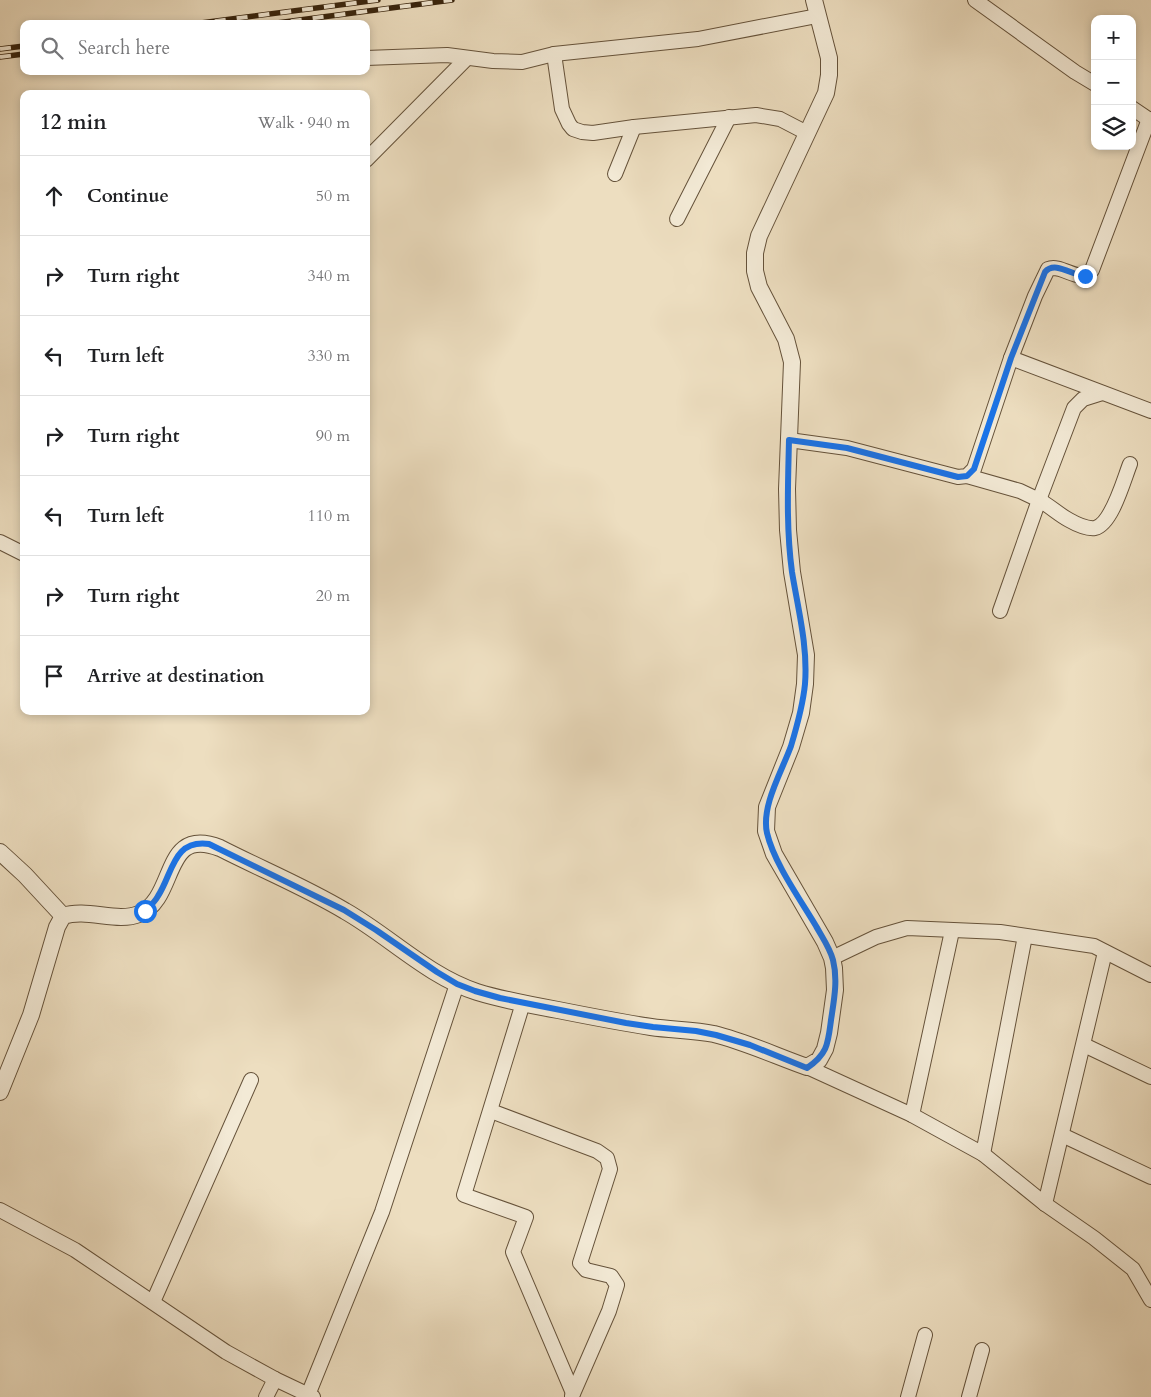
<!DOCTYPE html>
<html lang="en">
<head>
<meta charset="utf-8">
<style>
  :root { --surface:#fff; --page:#f2f2f2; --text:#202124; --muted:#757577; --line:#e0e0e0 }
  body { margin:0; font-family:Cardo,serif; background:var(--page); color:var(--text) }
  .controls { position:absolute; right:15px; top:15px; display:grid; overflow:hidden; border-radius:10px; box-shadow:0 2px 8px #0003 }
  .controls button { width:45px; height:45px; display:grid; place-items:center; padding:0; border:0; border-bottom:1px solid var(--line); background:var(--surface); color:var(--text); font:25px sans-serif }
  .stop { position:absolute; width:15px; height:15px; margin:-11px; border:4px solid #1a73e8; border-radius:50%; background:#fff }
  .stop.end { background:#1a73e8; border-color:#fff; box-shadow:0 1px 5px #0008 }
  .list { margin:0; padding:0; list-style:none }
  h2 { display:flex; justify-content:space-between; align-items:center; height:65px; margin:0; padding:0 20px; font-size:21px }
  h2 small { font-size:16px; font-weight:400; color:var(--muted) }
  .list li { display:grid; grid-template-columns:32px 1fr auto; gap:15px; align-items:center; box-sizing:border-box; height:80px; padding:0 20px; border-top:1px solid var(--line) }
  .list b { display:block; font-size:19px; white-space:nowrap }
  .list em { font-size:16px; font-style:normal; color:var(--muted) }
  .icon { flex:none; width:28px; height:28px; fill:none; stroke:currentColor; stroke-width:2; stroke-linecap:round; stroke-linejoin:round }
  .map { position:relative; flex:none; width:1151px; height:1397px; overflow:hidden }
  .search { position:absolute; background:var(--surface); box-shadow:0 2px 8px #0003; left:20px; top:20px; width:350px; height:55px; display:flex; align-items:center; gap:12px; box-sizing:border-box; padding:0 18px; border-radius:10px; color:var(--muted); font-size:19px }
  .panel { position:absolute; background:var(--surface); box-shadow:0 2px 8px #0003; left:20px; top:90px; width:350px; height:625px; border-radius:10px }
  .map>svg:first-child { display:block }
</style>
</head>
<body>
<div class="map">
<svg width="1151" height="1397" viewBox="0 0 1151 1397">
  <rect width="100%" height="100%" fill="#eddec0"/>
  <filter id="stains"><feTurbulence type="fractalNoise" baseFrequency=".004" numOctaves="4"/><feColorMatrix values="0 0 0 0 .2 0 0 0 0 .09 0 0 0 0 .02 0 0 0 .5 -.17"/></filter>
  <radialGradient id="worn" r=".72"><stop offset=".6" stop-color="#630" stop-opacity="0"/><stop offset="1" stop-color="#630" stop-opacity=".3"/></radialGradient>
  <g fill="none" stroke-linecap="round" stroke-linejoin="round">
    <defs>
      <g id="minor">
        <polyline points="975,0 1075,72 1095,84"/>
        <polyline points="554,54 562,109 569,124 573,129 582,132 593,133 634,127 756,115 780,119 807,133"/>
        <polyline points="366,58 447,55 493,61 522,62 554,54 698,39 817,16"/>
        <polyline points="1132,108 1151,121"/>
        <polyline points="366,160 467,58"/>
        <polyline points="615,174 634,127"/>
        <polyline points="677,219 729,117"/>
        <path d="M1011,358l24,-62 13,-27c14,-6 33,17 44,1l57,-151"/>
        <polyline points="789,440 847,448 958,477 967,476 974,469 1011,358 1151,411"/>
        <polyline points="967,476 1020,491 1039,500 1074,408 1083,399 1102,393"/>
        <polyline points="0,542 24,554"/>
        <path d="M1000,611l39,-111c11,6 19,14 30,20 7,4 18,9 26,8 17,-4 29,-49 35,-64"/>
        <polyline points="832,958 876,937 907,928 1000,932 1094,946 1151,975"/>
        <polyline points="523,1003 464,1195 526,1217 513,1252 573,1393"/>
        <polyline points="1084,1045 1151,1077"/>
        <polyline points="807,1067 912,1115 983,1154 1045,1204 1094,1238 1133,1269 1151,1300"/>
        <polyline points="491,1111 597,1151 607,1158 610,1169 580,1263 586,1270 611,1276 617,1285 609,1311 572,1396"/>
        <polyline points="912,1115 952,931"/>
        <polyline points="1062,1135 1151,1177"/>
        <polyline points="983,1154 1025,936"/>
        <polyline points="1045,1204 1105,952"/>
        <polyline points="0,1210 75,1250 226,1352 275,1379 313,1397"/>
        <polyline points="153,1302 251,1080"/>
        <polyline points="308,1395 382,1212 457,984"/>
        <polyline points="266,1397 275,1379"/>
        <polyline points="908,1397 925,1335"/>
        <polyline points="969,1397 982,1350"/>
      </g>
      <g id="tertiary">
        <polyline points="0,852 25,875 63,916"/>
        <path d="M0,1092l31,-77 26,-88 6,-11c24,-8 54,7 76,-2 39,-16 22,-89 81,-66 41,21 85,39 125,63 44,25 83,65 132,81 26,8 53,13 81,18 30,6 61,12 93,17 21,3 42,3 63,7 32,8 62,22 93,33l12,-7 6,-11 4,-16 6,-43 -1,-22 -2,-10 -7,-16 -51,-88 -8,-23 1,-24 24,-60 10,-34 4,-29 1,-29 -14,-83 -4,-42 -1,-41 5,-127 -6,-23 -27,-52 -4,-16v-18l4,-17 67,-143 3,-18v-17l-15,-58"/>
      </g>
    </defs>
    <use href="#minor" stroke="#65523a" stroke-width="16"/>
    <use href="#tertiary" stroke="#65523a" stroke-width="18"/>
    <use href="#minor" stroke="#f3ead6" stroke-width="14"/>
    <use href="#tertiary" stroke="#f3ead6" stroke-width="16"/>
    <defs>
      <g id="rail">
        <polyline points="193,24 378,0"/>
        <polyline points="269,24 452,0"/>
        <polyline points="0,49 24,46"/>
        <polyline points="0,57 24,54"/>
      </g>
    </defs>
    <use href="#rail" stroke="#38240d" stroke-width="5.5"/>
    <use href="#rail" stroke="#f3ead6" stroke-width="4" stroke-dasharray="11" stroke-linecap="butt"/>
  </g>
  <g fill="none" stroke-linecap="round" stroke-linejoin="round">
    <path stroke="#1a73e8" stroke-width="6" d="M145,911c5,-5 10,-9 13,-15 15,-23 15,-57 51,-52l135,66 32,20 61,42 20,12 18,7 25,7 126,25 27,4 43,4 20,4 34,10 57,23c21,-14 21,-25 24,-48 3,-20 7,-40 2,-60 -3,-12 -11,-23 -17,-34 -16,-27 -42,-63 -49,-93 -6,-27 15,-62 24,-87 6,-20 12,-41 14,-62 3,-38 -7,-75 -13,-112 -6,-44 -4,-88 -3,-132l58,8 111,29 9,-1 7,-7 37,-111 34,-86c10,-12 28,4 40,4"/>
  </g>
  <rect width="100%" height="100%" filter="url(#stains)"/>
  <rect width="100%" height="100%" fill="url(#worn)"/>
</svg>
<div class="controls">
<button>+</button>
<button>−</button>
<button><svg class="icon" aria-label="layers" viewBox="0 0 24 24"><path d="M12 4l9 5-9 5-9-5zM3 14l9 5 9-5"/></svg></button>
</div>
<div class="stop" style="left:145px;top:911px"></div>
<div class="stop end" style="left:1085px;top:276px"></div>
<div class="search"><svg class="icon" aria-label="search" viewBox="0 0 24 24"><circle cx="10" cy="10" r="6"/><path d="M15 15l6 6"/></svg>Search here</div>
<section class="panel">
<h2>12 min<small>Walk · 940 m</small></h2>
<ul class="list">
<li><svg class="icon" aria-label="ahead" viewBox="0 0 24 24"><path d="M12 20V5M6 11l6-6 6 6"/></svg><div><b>Continue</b></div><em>50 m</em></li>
<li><svg class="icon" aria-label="right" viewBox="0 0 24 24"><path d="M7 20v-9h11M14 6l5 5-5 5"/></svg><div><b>Turn right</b></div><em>340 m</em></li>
<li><svg class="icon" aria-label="left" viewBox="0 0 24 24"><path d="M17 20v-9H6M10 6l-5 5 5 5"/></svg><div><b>Turn left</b></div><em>330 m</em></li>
<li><svg class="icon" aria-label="right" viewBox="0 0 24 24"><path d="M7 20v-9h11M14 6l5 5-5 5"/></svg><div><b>Turn right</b></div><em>90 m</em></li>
<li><svg class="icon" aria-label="left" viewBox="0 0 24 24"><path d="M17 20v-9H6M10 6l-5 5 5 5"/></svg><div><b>Turn left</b></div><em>110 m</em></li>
<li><svg class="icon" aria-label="right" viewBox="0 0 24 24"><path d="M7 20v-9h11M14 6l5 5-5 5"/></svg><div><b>Turn right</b></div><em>20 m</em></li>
<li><svg class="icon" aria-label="arrive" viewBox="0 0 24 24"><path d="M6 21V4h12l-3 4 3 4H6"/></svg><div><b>Arrive at destination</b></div></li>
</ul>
</section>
</div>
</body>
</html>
